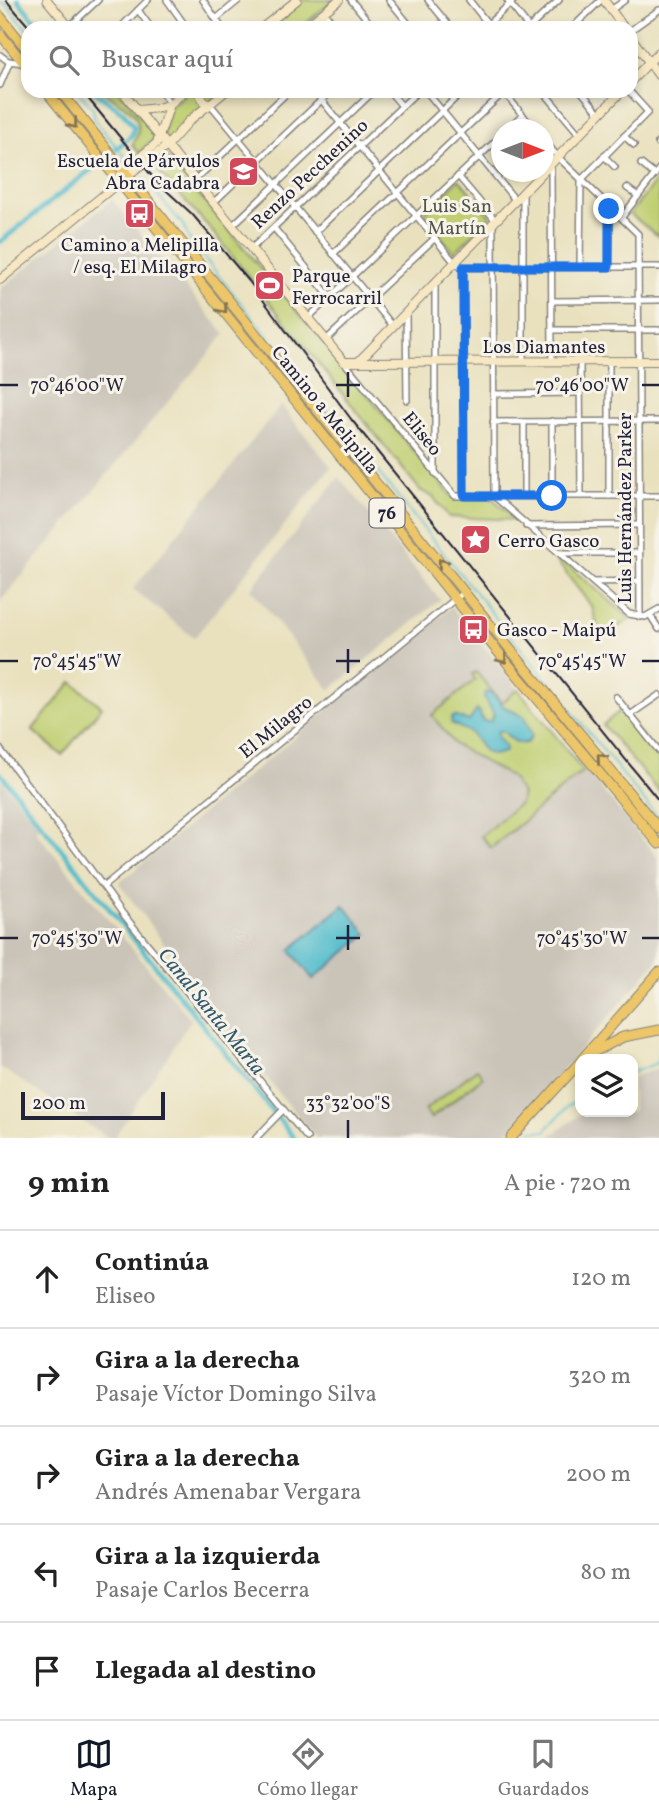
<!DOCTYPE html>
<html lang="es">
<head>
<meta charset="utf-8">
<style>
  :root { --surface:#fff; --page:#f6f6f6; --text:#222; --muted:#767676; --line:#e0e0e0; --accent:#111827 }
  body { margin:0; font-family:Vollkorn,serif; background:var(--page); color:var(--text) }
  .controls { position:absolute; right:21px; bottom:21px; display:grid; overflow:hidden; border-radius:14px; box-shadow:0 4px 10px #0003 }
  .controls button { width:63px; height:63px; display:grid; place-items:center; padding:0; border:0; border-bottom:2px solid var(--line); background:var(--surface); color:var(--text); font:35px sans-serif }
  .compass { position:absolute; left:491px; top:119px; width:63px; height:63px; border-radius:50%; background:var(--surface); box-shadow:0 4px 10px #0003; rotate:90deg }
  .scale { position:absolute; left:21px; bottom:18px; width:144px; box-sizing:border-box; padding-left:7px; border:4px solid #22223b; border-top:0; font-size:19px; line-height:24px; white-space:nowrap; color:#22223b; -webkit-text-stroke:5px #f7f3e8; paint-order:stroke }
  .stop { position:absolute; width:21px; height:21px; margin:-16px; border:5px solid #1a73e8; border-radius:50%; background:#fff }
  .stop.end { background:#1a73e8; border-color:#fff; box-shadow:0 2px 7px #0008 }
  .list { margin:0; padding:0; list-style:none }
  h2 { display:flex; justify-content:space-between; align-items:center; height:91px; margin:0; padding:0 28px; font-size:30px }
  h2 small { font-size:23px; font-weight:400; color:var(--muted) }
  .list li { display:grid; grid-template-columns:46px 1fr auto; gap:21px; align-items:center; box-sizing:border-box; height:98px; padding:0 28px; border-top:2px solid var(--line) }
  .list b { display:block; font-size:26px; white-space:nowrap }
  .list p { margin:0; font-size:23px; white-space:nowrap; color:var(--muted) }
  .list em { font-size:23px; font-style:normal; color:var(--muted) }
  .icon { flex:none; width:38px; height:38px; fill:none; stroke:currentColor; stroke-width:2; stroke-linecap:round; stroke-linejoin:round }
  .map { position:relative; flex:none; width:659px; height:1138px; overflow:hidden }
  .search { position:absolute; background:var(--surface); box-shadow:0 4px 10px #0003; left:21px; right:21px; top:21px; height:77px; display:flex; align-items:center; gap:18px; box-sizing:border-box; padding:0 24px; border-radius:21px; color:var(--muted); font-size:26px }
  .sheet { height:581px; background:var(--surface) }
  nav { display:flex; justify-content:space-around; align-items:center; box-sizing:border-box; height:98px; border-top:2px solid var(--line); background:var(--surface); font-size:19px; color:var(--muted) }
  nav a { display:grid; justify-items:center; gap:4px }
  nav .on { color:var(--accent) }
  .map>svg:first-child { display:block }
</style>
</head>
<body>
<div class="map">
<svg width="659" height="1138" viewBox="0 0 659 1138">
  <rect width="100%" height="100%" fill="#f7f3e8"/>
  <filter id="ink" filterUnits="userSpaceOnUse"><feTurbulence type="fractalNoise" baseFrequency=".0143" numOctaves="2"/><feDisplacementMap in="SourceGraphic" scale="14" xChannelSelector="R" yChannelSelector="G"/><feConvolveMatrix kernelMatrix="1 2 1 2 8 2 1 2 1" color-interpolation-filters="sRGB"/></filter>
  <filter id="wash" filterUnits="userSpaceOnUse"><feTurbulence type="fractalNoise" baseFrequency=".00686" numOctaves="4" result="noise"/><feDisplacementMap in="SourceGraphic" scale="28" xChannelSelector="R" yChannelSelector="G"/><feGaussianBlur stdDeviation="1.57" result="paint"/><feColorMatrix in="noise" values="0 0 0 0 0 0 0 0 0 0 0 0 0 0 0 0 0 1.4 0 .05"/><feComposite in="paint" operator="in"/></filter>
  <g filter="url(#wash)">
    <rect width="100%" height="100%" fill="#e9e1be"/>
    <g fill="#c9c3b8">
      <polygon points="112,200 225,334 0,602 0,289"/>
      <polygon points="281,405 331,467 194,638 133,589"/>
      <polygon points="339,477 440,600 330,690 251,589"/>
      <polygon points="451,607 659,859 659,959 503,1138 317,1138 247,1055 119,883"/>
      <polygon points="0,780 39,826 35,831 191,1020 114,1138 108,1138 0,1067"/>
      <polygon points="659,1068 659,1138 548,1138 584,1112 633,1112 633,1077"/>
    </g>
    <g fill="#c0cf72" stroke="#717856" stroke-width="2">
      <polygon points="301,0 334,0 300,28 267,28"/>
      <path d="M102,91h17l35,42 1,4 -16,16 -7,-8c19,-29 -9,-40 -30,-54z"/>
      <polygon points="188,91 222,91 168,142 163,136 170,107"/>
      <polygon points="165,154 452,496 491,497 516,520 449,517 433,497 420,490 208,226 151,163"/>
      <polygon points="659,177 659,237 630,214"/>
      <polygon points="459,179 491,217 454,253 423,214"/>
      <polygon points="546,547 631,619 601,638 592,607"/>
      <polygon points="476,672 502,703 518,689 583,771 491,848 481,836 520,803 522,794 511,777 455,745 432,715 475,680 472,674"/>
      <polygon points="72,682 102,707 62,755 32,730"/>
      <polygon points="621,710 659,756 659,792 603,725"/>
      <polygon points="477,1069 483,1077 431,1118 425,1110"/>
    </g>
    <g fill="#50bbcc" stroke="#396e84" stroke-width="2">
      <path d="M489,692l4,2 10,12 21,11 8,18 -4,7c-11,5 -17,-4 -25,-11h-5l-1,5 9,12 -1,4 -11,3 -9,-3 -14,-19 -20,-10 1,-6 3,-1 14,5 8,-11 2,1 4,10h8l3,-7 -10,-17 1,-4z"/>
      <polygon points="344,905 367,934 313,979 290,950"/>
    </g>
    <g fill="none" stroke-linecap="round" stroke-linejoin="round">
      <g stroke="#50bbcc" stroke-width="2">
        <polyline points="0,2 7,5 28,31"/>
        <polyline points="78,91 93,109 95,120 125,157"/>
        <polyline points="143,178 184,226 189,239 659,819"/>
        <polyline points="633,1072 657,1063 659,1049"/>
        <polyline points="531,1131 545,1131 568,1106 580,1100"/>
      </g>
      <g stroke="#50bbcc" stroke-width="5">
        <polyline points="18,0 41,28"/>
        <polyline points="93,91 123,112 134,127 132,135 115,150"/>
        <polyline points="0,242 98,164"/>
        <polyline points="0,773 294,1138"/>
      </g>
    </g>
  </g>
  <g filter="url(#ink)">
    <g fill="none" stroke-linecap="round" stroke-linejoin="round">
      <defs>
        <g id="street">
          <polyline points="167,0 187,28"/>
          <polyline points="203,0 222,28"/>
          <polyline points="351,0 374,28"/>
          <polyline points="389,0 412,28"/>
          <polyline points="428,0 451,28"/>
          <polyline points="469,0 488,24"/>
          <polyline points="507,0 529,28"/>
          <polyline points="138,10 151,28"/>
          <polyline points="611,10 625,0"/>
          <polyline points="324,12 337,28"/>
          <polyline points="216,19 239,0"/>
          <polyline points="69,27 98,0"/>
          <polyline points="120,28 148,0"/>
          <polyline points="484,28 514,0"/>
          <polyline points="529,28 559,0"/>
          <polyline points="572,28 601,0"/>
          <polyline points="631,30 659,10"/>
          <polyline points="0,55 8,61 23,63"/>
          <polyline points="0,85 10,61"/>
          <polyline points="161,91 170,104"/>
          <polyline points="314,91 455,263 463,267 464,496"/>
          <polyline points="389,91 402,106"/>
          <polyline points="426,91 516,201"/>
          <polyline points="503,91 535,130"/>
          <polyline points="543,91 580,135"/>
          <polyline points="581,91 600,114"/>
          <polyline points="210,104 393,326"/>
          <polyline points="507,130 523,115"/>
          <polyline points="624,136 634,145"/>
          <polyline points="544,140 558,157 638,234 640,617"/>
          <polyline points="658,143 659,143"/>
          <polyline points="604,156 615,167"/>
          <polyline points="641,164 655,175"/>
          <polyline points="551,165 552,361"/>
          <polyline points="458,176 496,221"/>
          <polyline points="195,180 289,91"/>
          <polyline points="627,188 638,196"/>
          <polyline points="523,193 523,361"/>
          <polyline points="213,203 331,91"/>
          <polyline points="622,217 659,169"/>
          <polyline points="493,224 494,496"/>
          <polyline points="232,226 374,91"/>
          <polyline points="274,228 330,297"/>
          <polyline points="315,232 463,91"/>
          <polyline points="251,249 418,91"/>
          <polyline points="333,254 505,91"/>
          <polyline points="461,267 659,267"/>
          <polyline points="580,267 581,180 648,112 629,91"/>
          <polyline points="609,267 610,206"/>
          <polyline points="435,283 435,473"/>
          <polyline points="552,301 659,300"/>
          <polyline points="406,313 407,400"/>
          <polyline points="308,318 502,135"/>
          <polyline points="552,330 659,330"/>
          <polyline points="326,340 435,238"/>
          <polyline points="580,361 581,496"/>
          <polyline points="344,362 455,496 659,496"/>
          <polyline points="493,394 580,393"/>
          <polyline points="552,421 552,496"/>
          <polyline points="493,422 659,421"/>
          <polyline points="524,422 524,496"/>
          <polyline points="494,496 629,614 645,617 659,609"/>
          <polyline points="609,496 609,361"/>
          <polyline points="526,526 639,525"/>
          <polyline points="559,553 639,553"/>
          <polyline points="593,582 639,581"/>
          <polyline points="650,615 659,629"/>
          <polyline points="616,697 659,751"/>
          <polyline points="630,715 659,695"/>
          <path d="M0,749c42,55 83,109 123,165l184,224"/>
          <polyline points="104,886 465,591"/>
          <polyline points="256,1138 283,1110"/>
        </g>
        <g id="secondary">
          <polyline points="47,0 70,28"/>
          <polyline points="604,0 624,28"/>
          <polyline points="262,28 297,0"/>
          <polyline points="304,28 339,0"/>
          <polyline points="631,37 659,76"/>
          <polyline points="631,81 659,52"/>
          <polyline points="122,91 344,362 659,361"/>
          <polyline points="198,91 207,107"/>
          <polyline points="138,110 158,108 170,104"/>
          <polyline points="125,177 166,147 190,120 226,91"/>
          <polyline points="0,280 112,188 124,170 157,143 170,104 185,91"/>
          <polyline points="358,362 622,91"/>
        </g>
        <g id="primary">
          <polyline points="0,16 28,51"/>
          <polyline points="0,34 28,68"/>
          <polyline points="46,91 494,647 659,844"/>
          <polyline points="60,91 510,649 659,829"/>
          <polyline points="592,1053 623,1037 659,1030"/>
          <polyline points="582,1059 659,972"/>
          <polyline points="511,1138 580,1062"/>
        </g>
      </defs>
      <use href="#street" stroke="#86827c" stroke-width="8"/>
      <use href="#secondary" stroke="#86827c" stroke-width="10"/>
      <use href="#primary" stroke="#86827c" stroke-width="11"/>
      <use href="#street" stroke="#fff" stroke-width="5"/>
      <use href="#secondary" stroke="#f7e8c3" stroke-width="8"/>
      <use href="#primary" stroke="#ecc669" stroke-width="9"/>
      <g stroke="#22223b" stroke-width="2">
        <polyline points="6,0 30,28"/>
        <polyline points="82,91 156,181 192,214 249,281 351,419 659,801"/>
      </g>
    </g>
    <defs><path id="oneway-chevron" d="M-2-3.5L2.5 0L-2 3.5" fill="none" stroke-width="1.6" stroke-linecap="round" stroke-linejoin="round" transform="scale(1.75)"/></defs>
    <g stroke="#877452">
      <use href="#oneway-chevron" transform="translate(73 124) rotate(51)"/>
      <use href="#oneway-chevron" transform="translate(223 309) rotate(51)"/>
      <use href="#oneway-chevron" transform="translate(442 563) rotate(-129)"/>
      <use href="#oneway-chevron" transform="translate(503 659) rotate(50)"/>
      <use href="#oneway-chevron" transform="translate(601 758) rotate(-130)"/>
    </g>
  </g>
  <g fill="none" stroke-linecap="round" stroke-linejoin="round" filter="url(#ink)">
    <polyline stroke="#1a73e8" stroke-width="9" points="552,496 464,496 463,267 609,267 609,209"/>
  </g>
  <path fill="none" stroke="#22223b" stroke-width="2.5" d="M348,372v25M0,385h18M336,385h24M642,385h17M348,649v24M0,661h18M336,661h24M642,661h17M348,925v25M0,938h18M336,938h24M642,938h17M348,1120v18"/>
  <defs>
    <symbol id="school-square" viewBox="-11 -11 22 22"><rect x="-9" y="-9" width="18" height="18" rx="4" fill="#d1495b" stroke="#f7f3e8"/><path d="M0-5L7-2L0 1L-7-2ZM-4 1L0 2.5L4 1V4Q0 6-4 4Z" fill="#fff"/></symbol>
    <symbol id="bus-square" viewBox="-11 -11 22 22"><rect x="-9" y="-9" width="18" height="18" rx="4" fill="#d1495b" stroke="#f7f3e8"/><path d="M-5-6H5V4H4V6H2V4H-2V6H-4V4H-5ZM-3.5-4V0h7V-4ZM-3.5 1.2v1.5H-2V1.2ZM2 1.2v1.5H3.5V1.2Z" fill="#fff"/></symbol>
    <symbol id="stadium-square" viewBox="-11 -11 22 22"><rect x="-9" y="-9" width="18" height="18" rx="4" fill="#d1495b" stroke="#f7f3e8"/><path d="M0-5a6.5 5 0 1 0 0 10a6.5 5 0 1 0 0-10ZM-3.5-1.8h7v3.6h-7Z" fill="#fff"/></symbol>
    <symbol id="sight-square" viewBox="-11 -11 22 22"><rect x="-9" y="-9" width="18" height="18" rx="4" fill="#d1495b" stroke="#f7f3e8"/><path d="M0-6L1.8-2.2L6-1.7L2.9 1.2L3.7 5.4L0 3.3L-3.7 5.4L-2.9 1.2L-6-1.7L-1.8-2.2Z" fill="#fff"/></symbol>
  </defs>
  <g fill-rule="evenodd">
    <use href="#school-square" x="226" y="154" width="35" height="35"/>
    <use href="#bus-square" x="122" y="196" width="35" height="35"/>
    <use href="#stadium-square" x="252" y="268" width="35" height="35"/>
    <use href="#sight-square" x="458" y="522" width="35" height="35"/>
    <use href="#bus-square" x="456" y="612" width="35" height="35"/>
  </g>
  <g text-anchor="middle" stroke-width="6" stroke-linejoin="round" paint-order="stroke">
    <rect fill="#f7f3e8" stroke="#62616f" stroke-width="2" x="369.5" y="498.5" width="35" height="29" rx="5"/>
    <g font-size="18" font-weight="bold" fill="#22223b">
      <text x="387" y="519">76</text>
    </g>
    <g font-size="19" fill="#22223b" stroke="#f7f3e8" text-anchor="start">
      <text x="220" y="167" text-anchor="end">Escuela de Párvulos<tspan x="220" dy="22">Abra Cadabra</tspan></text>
      <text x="140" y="251" text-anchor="middle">Camino a Melipilla<tspan x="140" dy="22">/ esq. El Milagro</tspan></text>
      <text x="292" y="282">Parque<tspan x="292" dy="22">Ferrocarril</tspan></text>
      <text x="498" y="547">Cerro Gasco</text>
      <text x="497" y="636">Gasco - Maipú</text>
    </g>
    <g font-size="19" fill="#22223b" stroke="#f7f3e8">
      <text transform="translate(309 173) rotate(-43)" y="7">Renzo Pecchenino</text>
      <text x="544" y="353">Los Diamantes</text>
      <text transform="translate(326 409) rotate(51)" y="7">Camino a Melipilla</text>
      <text transform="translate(423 433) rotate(51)" y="7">Eliseo</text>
      <text transform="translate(624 508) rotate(-90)" y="7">Luis Hernández Parker</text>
      <text transform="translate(275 726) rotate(-39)" y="7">El Milagro</text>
    </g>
    <g font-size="19" fill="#51564c" stroke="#f7f3e8">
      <text x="457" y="212">Luis San<tspan x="457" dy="22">Martín</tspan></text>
    </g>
    <g font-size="21" font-style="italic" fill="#32586e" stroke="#f7f3e8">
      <text transform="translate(212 1011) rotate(51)" y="7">Canal Santa Marta</text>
    </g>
  </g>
  <g font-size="18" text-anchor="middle" fill="#22223b" stroke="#f7f3e8" stroke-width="6" stroke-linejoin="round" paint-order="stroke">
    <text x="582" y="391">70°46'00"W</text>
    <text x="77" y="391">70°46'00"W</text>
    <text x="582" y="667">70°45'45"W</text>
    <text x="77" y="667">70°45'45"W</text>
    <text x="77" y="944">70°45'30"W</text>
    <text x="582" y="944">70°45'30"W</text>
    <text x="348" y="1109">33°32'00"S</text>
  </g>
</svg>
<div class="controls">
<button><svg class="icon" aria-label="layers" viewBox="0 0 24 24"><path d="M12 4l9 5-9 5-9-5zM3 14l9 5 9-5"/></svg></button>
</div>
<svg class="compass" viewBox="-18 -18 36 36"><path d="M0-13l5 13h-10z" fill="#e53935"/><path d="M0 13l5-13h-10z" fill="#767676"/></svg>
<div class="scale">200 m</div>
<div class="stop" style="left:552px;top:496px"></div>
<div class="stop end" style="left:609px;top:209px"></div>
<div class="search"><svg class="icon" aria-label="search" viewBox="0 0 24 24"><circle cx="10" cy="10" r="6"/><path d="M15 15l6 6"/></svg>Buscar aquí</div>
</div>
<section class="sheet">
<h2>9 min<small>A pie · 720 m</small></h2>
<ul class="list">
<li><svg class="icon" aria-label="ahead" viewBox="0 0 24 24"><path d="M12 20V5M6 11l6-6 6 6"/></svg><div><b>Continúa</b><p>Eliseo</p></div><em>120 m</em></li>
<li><svg class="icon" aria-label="right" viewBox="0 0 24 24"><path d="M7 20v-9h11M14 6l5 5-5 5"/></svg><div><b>Gira a la derecha</b><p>Pasaje Víctor Domingo Silva</p></div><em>320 m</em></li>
<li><svg class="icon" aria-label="right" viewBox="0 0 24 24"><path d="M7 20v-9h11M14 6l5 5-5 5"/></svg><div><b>Gira a la derecha</b><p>Andrés Amenabar Vergara</p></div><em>200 m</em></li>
<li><svg class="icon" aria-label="left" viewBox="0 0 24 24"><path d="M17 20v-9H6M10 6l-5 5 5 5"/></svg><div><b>Gira a la izquierda</b><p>Pasaje Carlos Becerra</p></div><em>80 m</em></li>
<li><svg class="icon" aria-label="arrive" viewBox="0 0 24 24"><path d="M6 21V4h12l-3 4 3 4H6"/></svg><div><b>Llegada al destino</b></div></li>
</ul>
</section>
<nav>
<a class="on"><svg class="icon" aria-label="map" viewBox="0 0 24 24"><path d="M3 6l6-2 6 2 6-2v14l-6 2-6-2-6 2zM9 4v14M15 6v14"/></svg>Mapa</a>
<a><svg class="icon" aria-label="directions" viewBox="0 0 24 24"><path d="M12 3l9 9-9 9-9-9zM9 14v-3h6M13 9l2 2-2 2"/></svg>Cómo llegar</a>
<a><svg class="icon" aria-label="saved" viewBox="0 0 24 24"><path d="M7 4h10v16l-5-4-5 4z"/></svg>Guardados</a>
</nav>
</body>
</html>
